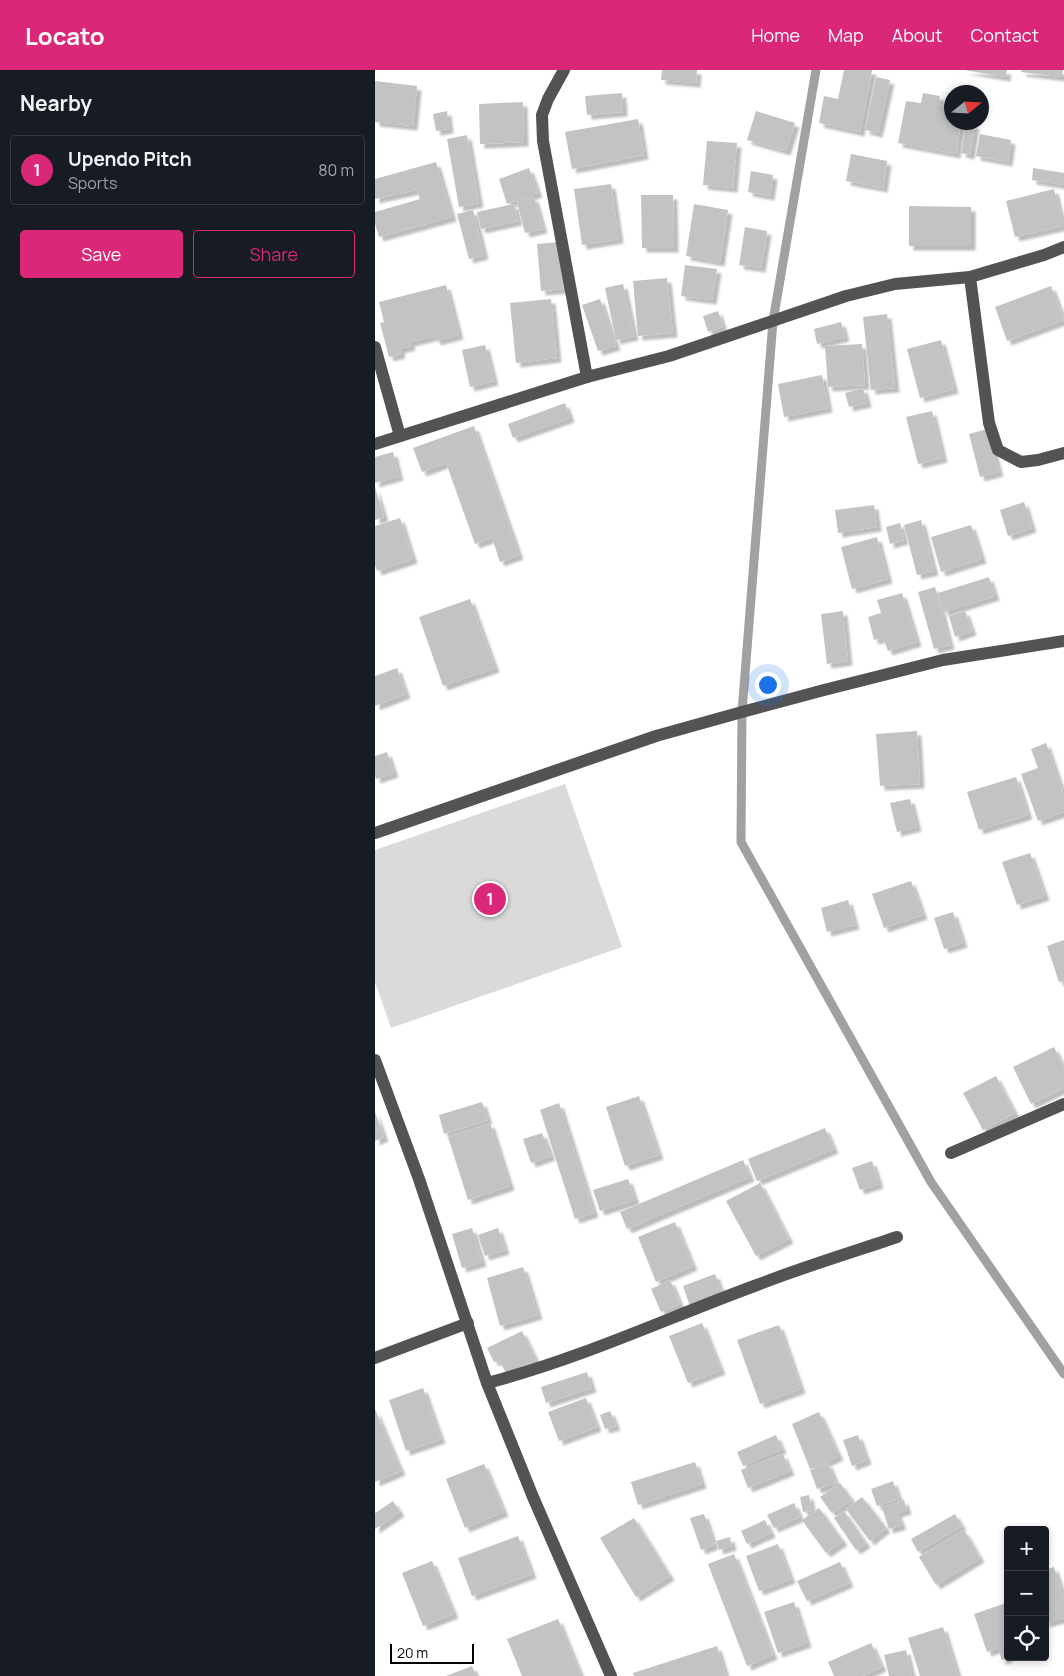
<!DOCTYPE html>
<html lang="en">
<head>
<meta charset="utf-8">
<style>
  :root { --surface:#171b24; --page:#242831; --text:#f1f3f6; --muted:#9ea1a6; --line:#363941; --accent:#db2777 }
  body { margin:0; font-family:Manrope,sans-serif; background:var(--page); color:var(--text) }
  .controls { position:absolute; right:15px; bottom:15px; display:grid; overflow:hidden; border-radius:5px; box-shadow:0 2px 8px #0003 }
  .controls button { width:45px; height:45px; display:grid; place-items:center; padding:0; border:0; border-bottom:1px solid var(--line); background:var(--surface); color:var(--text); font:25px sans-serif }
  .compass { position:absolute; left:569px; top:15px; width:45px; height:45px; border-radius:50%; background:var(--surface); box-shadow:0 2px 8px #0003; rotate:72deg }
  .scale { position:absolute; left:15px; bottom:12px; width:84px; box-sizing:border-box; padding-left:5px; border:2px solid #000; border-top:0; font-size:14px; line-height:18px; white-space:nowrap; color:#000; -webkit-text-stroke:4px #fff; paint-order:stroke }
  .you { position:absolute; left:392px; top:614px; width:18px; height:18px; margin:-12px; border:4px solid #fff; border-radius:50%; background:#1a73e8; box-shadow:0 0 0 8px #1a73e833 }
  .badge { display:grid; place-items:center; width:32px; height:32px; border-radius:50%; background:var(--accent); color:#fff; font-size:16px; font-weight:700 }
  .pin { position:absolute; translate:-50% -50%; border:2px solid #fff; box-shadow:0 1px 5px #0006 }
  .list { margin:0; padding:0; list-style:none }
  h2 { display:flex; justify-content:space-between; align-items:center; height:65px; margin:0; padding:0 20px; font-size:21px }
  h2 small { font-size:16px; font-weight:400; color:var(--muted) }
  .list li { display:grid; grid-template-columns:32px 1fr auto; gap:15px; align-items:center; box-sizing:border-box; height:70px; margin:0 10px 10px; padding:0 10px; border:1px solid var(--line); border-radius:5px }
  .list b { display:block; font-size:19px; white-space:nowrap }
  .list p { margin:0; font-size:16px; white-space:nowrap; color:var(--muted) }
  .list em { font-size:16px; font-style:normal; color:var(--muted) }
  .actions { display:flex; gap:10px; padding:15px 20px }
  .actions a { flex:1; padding:11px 0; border:1px solid var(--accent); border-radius:5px; text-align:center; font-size:18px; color:var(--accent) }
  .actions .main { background:var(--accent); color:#fff }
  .icon { flex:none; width:28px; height:28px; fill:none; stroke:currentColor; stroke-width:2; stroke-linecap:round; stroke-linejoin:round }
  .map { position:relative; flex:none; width:689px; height:1606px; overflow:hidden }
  header { display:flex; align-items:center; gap:30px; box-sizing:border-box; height:70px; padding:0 25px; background:var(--accent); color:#fff }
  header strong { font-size:24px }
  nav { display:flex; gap:28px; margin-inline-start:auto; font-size:18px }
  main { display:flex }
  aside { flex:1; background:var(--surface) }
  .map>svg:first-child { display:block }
</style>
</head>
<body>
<header>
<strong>Locato</strong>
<nav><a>Home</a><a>Map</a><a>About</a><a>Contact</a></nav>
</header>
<main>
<aside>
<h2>Nearby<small></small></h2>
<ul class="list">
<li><span class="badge">1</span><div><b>Upendo Pitch</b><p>Sports</p></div><em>80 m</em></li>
</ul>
<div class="actions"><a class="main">Save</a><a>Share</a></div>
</aside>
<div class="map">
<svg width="689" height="1606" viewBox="0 0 689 1606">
  <defs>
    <filter id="shadow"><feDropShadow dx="4.5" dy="4.5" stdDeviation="1" flood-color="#0004"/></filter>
  </defs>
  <rect width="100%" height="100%" fill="#fff"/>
  <polygon fill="#dadada" points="190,714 247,877 16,958 0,912 0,780"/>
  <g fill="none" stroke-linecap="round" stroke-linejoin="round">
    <polyline stroke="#a1a1a1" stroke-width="9" points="441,0 398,251 367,642 366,772 556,1112 689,1304"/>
  </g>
  <g fill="#c3c3c3" filter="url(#shadow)">
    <polygon points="287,0 322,0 321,13 286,10"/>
    <polygon points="469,0 497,0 485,62 444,53 449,26 463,29"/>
    <polygon points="589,0 632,0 631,7"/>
    <polygon points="647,0 688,0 687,7 646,2"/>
    <polygon points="501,7 515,10 503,63 490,60"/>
    <polygon points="0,11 42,16 38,56 0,52"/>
    <polygon points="247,23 248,42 212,45 210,26"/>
    <polygon points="548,23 565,26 564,35 576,38 576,52 586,52 581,84 523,73 531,31 546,33"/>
    <polygon points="148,32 149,72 105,74 104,34"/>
    <polygon points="72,41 74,59 61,61 58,44"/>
    <polygon points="381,41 420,53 411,81 372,70"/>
    <polygon points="263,49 269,85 197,99 190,62"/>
    <polygon points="591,53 600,55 595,85 586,83"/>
    <polygon points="605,64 636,70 633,92 601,86"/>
    <polygon points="92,65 104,133 84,137 72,69"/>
    <polygon points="332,71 362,73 358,118 328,115"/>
    <polygon points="476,84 512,91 508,118 471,111"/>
    <polygon points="61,92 77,147 4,167 0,154 0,142 45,129 42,120 63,115 0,129 0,109"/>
    <polygon points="154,98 163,123 132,134 124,109"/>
    <polygon points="658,98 689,103 689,115 657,110"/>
    <polygon points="376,101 398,105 395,126 373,122"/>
    <polygon points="236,114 244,169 207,175 199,119"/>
    <polygon points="679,119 688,156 640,167 631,131"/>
    <polygon points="266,125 298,125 299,178 267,178"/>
    <polygon points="159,127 168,159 150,163 142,132"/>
    <polygon points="139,134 143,151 106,159 102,142"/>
    <polygon points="319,134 353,140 345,192 311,186"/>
    <polygon points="534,136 596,137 596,176 534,176"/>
    <polygon points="98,140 109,185 94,189 82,144"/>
    <polygon points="370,157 392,161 386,198 364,195"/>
    <polygon points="185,172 189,219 166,221 162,174"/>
    <polygon points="310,195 342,199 337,230 306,226"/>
    <polygon points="292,208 298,263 263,266 258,211"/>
    <polygon points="248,214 259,266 241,270 230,218"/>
    <polygon points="71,215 84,265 61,271 60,266 35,272 36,276 25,279 26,284 14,287 5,253 9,252 4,232"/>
    <polygon points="676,216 689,250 632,271 620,237"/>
    <polygon points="176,229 182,288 141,293 135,233"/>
    <polygon points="225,229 241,276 223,281 207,235"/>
    <polygon points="343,241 348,257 333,262 328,246"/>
    <polygon points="512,244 520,318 496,320 488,247"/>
    <polygon points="466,252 470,267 442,274 439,259"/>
    <polygon points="566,270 579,319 545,328 532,279"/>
    <polygon points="487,274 490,315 453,317 450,276"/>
    <polygon points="110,275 119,311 95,317 87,280"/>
    <polygon points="447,305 453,338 409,347 403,314"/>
    <polygon points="488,318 492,333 474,337 470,323"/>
    <polygon points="190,333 195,348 138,368 133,354"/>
    <polygon points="557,341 568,388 543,394 531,347"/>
    <polygon points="99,356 144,485 125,492 117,468 100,474 71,393 47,402 38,378"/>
    <polygon points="612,359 624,402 605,407 594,364"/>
    <polygon points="18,382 24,406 0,413 0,387"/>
    <polygon points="0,417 9,447 0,450"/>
    <polygon points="649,432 657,458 633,466 625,440"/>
    <polygon points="499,435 502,457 463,463 460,440"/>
    <polygon points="25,448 38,489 2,501 0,495 0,456"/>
    <polygon points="546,450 559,501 542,505 529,455"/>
    <polygon points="525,453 529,470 515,474 511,457"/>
    <polygon points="596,455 607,489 566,502 556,467"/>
    <polygon points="502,467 513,509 477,519 466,477"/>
    <polygon points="614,507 620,526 569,542 563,523"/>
    <polygon points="560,517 575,575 559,579 543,522"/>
    <polygon points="527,523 542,572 513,581 508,568 499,570 493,547 506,543 502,530"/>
    <polygon points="95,529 120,598 68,616 44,547"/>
    <polygon points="468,541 473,591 452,594 446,544"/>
    <polygon points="590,541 597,561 580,567 574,546"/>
    <polygon points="22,598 31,624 0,636 0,606"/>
    <polygon points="542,661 545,714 505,716 501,664"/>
    <polygon points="671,673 689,726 689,742 663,751 646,704 663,698 656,679"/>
    <polygon points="12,682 19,703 1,709 0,705 0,686"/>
    <polygon points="641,707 653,745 604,760 592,722"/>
    <polygon points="535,729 542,757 522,762 515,733"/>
    <polygon points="655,783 670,826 642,835 627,792"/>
    <polygon points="536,811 548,845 509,858 497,824"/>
    <polygon points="473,830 480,855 452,862 446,838"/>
    <polygon points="578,842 588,873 569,879 559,848"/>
    <polygon points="689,870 689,911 684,912 672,876"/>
    <polygon points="679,977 689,999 689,1018 656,1034 638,997"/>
    <polygon points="621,1006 640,1043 608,1060 588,1023"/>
    <polygon points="264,1026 284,1085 250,1096 231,1037"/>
    <polygon points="107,1032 113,1050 69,1064 64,1045"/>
    <polygon points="184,1033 219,1143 200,1149 165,1040"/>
    <polygon points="0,1042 9,1067 0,1071"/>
    <polygon points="115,1053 135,1116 93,1130 73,1067"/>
    <polygon points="450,1058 459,1079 382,1111 373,1089"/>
    <polygon points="167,1063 176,1086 156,1093 148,1069"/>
    <polygon points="368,1090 375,1107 252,1159 245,1142"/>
    <polygon points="497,1091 504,1114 485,1120 477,1098"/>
    <polygon points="253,1109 260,1130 225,1141 218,1120"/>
    <polygon points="385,1113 414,1169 381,1186 351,1131"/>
    <polygon points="300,1152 318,1196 281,1212 263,1167"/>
    <polygon points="97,1158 107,1192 87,1198 77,1164"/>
    <polygon points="123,1158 130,1180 110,1186 103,1165"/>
    <polygon points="148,1197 163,1245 125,1256 112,1208"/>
    <polygon points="340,1204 348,1226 316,1239 308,1216"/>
    <polygon points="295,1210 305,1234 286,1242 276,1219"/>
    <polygon points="327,1253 346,1300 313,1313 294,1266"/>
    <polygon points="404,1255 426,1319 385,1334 362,1270"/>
    <polygon points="147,1261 161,1290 132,1305 124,1290 119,1292 112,1278"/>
    <polygon points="212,1302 217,1318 171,1333 166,1317"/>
    <polygon points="48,1318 66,1369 31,1381 14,1330"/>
    <polygon points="211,1328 222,1357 184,1371 173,1342"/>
    <polygon points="0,1339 26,1401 0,1412"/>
    <polygon points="235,1341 241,1356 230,1359 225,1345"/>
    <polygon points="444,1342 464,1386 435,1399 417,1354"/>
    <polygon points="401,1365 407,1379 368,1396 362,1382"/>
    <polygon points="483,1365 492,1390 477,1396 468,1370"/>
    <polygon points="408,1384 415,1401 373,1418 366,1400"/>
    <polygon points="320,1392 327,1414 263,1435 256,1412"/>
    <polygon points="453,1393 461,1413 442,1419 435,1400"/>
    <polygon points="109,1394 129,1442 90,1458 71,1409"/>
    <polygon points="518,1411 524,1429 502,1436 496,1419"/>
    <polygon points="465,1413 477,1430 457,1443 445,1427"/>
    <polygon points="434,1425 437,1441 428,1442 425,1427"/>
    <polygon points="487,1427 511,1458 495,1471 471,1439"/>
    <polygon points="529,1430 532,1440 522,1443 527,1455 514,1459 507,1438"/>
    <polygon points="18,1431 25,1442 0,1459 0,1443"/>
    <polygon points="419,1433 425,1447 399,1458 392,1445"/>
    <polygon points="444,1438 468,1471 451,1483 427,1450"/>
    <polygon points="469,1441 491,1473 481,1480 459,1448"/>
    <polygon points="329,1444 339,1475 326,1480 315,1448"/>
    <polygon points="580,1444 587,1456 543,1482 536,1469"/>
    <polygon points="259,1448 295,1506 261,1527 225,1468"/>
    <polygon points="390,1450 396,1463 372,1474 366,1461"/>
    <polygon points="589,1460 605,1488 561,1515 544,1487"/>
    <polygon points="143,1466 157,1504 97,1526 83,1488"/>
    <polygon points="355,1467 357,1476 344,1480 341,1471"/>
    <polygon points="403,1474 416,1509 384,1521 371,1486"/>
    <polygon points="359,1484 398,1585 372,1596 333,1494"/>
    <polygon points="57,1491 79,1544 48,1556 27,1503"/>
    <polygon points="465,1492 474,1513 432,1531 422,1511"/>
    <polygon points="679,1497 689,1528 689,1548 670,1553 670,1500"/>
    <polygon points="419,1532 432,1573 403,1583 389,1542"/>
    <polygon points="631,1533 633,1537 633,1588 627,1590 623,1578 612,1582 599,1544"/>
    <polygon points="183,1549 206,1606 147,1606 132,1569"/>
    <polygon points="568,1557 583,1606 545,1606 533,1568"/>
    <polygon points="496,1573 507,1597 487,1606 459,1606 453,1592"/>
    <polygon points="342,1576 351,1606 259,1606 258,1603"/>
    <polygon points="531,1580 537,1606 514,1606 509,1585"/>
    <polygon points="97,1596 101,1606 71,1606"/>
  </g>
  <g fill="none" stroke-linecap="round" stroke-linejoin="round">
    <g stroke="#535353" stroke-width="12">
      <polyline points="189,0 173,29 167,45 168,71 212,307"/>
      <polyline points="595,207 614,353 623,380 646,392 663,390 689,383"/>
      <polyline points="0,277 25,366"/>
      <polyline points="0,374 212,307 294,286 471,226 520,214 595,207 669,185 689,177"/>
      <polyline points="0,763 281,666 367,642 449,620 568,590 689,571"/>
      <polyline points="0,990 44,1109 112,1313 158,1427 236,1606"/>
      <polyline points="576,1083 689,1034"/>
      <polyline points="0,1288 93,1253"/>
      <path d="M112,1313c93,-24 180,-65 270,-98 46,-18 93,-32 140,-48"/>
    </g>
  </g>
</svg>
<div class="controls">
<button>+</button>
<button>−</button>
<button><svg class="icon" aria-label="locate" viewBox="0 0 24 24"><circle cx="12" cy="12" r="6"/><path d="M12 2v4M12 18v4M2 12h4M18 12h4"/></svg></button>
</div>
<svg class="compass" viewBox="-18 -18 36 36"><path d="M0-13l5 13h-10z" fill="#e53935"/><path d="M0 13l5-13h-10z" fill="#9ea1a6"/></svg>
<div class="scale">20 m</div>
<div class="you"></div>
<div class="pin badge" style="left:115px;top:829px">1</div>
</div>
</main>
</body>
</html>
